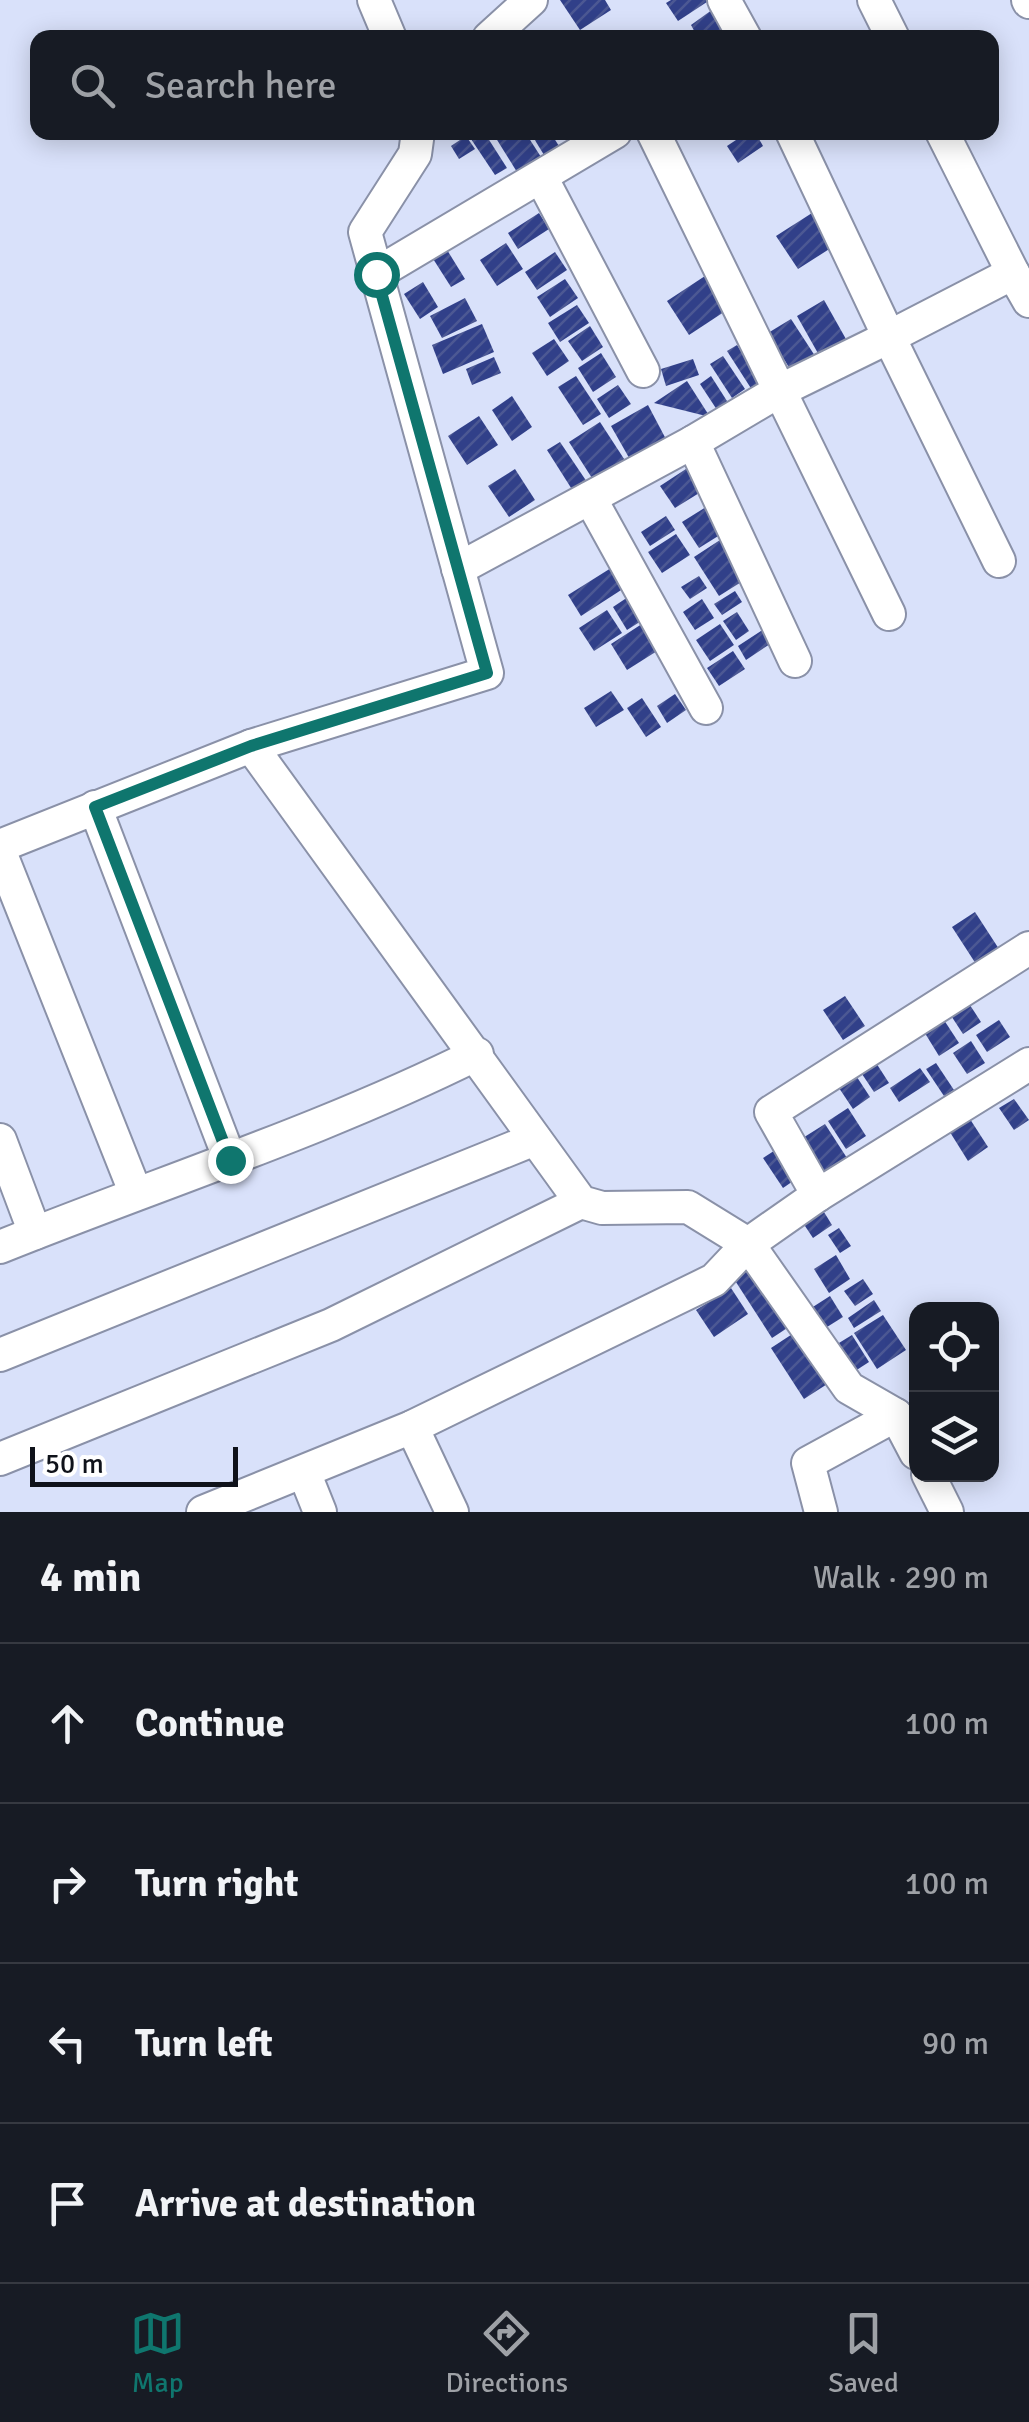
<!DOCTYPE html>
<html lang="en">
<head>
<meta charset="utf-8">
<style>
  :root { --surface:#171b24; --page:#242831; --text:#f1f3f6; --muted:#9ea1a6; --line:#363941; --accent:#0f766e }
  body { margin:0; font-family:Signika,sans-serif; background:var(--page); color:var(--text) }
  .controls { position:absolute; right:30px; bottom:30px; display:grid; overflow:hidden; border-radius:20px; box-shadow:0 5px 25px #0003 }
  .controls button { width:90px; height:90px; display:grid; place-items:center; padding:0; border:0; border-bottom:2px solid var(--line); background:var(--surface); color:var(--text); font:50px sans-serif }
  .scale { position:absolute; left:30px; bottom:25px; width:208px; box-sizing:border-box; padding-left:10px; border:5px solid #0f121a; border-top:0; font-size:28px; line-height:35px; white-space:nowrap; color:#0f121a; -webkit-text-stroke:8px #fff; paint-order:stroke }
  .stop { position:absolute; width:30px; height:30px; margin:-22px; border:8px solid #0f766e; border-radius:50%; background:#fff }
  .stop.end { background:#0f766e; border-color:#fff; box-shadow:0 2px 10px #0008 }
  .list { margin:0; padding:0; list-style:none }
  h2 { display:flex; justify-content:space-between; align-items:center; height:130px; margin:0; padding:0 40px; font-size:42px }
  h2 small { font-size:32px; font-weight:400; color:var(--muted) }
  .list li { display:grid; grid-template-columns:65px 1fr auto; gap:30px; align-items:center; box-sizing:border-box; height:160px; padding:0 40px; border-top:2px solid var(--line) }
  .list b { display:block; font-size:38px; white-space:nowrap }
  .list em { font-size:32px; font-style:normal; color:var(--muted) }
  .icon { flex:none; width:55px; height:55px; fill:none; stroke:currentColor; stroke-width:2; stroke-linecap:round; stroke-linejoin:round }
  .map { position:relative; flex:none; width:1029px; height:1512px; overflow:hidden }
  .search { position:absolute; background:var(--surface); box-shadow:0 5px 25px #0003; left:30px; right:30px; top:30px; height:110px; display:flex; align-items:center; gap:25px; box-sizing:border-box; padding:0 35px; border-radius:20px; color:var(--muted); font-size:38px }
  .sheet { height:770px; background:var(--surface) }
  nav { display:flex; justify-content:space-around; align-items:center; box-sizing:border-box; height:140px; border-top:2px solid var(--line); background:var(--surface); font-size:28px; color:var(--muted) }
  nav a { display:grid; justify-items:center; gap:5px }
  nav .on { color:var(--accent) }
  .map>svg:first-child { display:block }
</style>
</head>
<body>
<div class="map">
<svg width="1029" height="1512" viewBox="0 0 1029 1512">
  <defs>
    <pattern id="building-hatch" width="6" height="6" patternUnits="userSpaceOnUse" patternTransform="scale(2.5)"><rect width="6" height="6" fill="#314089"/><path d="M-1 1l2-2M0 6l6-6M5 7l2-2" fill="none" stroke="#4c5893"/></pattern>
  </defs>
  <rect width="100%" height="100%" fill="#d9e1fa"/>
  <g fill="url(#building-hatch)">
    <polygon points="560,0 605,0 611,10 580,30"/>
    <polygon points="671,0 710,0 678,21 666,3"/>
    <polygon points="716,7 732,38 698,38 691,25"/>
    <polygon points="476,132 484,132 507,168 495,175 469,136"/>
    <polygon points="498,132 525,132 541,157 517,172 494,135"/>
    <polygon points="530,132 550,132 559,146 544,155"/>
    <polygon points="748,132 755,132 763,146 738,163 727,146"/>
    <polygon points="466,136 475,149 459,159 451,146"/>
    <polygon points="539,213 549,229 518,249 508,233"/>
    <polygon points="812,213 834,246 798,269 776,236"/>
    <polygon points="506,243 523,269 497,286 480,260"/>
    <polygon points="444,245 465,279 451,287 430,254"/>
    <polygon points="555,252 567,270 537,290 525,272"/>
    <polygon points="705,276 727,310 689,335 667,301"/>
    <polygon points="565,279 578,298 550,317 537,297"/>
    <polygon points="423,282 438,307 420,319 404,294"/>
    <polygon points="465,298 477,321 442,338 430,316"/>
    <polygon points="824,300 851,348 824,364 797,316"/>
    <polygon points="577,305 589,323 560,342 548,323"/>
    <polygon points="791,319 817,359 793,374 768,333"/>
    <polygon points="482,324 494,352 443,374 432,345"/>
    <polygon points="590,326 603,347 582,361 568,341"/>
    <polygon points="554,339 569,361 547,376 532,353"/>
    <polygon points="737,345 764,386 754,393 727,351"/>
    <polygon points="601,353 616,377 593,392 578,368"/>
    <polygon points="723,356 745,389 732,398 710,364"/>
    <polygon points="494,357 501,373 472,385 466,369"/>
    <polygon points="693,359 699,375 666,386 661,369"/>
    <polygon points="576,376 601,414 583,425 558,387"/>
    <polygon points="711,376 734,412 723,419 700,384"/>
    <polygon points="687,381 710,417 654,403"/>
    <polygon points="618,385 631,404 609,418 597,399"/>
    <polygon points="512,396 532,427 512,441 492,410"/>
    <polygon points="648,405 668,443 632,463 611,426"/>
    <polygon points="479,416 498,445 467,465 448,436"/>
    <polygon points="600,422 628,465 597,486 569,442"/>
    <polygon points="560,442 587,482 573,491 547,450"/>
    <polygon points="689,467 704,490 675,508 660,486"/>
    <polygon points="515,469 535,500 509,517 488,486"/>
    <polygon points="706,507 723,533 699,548 682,522"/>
    <polygon points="666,516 675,530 650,546 641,532"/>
    <polygon points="676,534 690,555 662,573 648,552"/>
    <polygon points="720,540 746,579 719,596 694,557"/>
    <polygon points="619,563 632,583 581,616 568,595"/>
    <polygon points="699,576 707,588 690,599 681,587"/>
    <polygon points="735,591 742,602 722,615 714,604"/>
    <polygon points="631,595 646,618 627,630 613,607"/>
    <polygon points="702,599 714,618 695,630 683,612"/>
    <polygon points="607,610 622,633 594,651 579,628"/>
    <polygon points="737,612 749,631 736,640 723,621"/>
    <polygon points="648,620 665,646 627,670 611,644"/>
    <polygon points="720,624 734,645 710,661 696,640"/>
    <polygon points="764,629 773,642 746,660 738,646"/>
    <polygon points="733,651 745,669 719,686 707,668"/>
    <polygon points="611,691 624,710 596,727 584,708"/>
    <polygon points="675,694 686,710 667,723 657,706"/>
    <polygon points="642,698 661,727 646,737 627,708"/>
    <polygon points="975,912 999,949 976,964 952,927"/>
    <polygon points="845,996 865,1026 843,1040 823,1010"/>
    <polygon points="966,999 981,1022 963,1034 948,1011"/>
    <polygon points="942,1017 959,1043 939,1056 923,1030"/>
    <polygon points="999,1020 1010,1037 987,1052 976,1035"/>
    <polygon points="971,1041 985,1063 967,1074 953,1053"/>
    <polygon points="871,1055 889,1083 874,1092 856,1065"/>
    <polygon points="936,1063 954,1090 944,1096 926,1069"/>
    <polygon points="849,1065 870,1097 853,1109 831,1076"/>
    <polygon points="920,1068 930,1082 899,1102 890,1088"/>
    <polygon points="1014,1099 1029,1120 1014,1130 999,1108"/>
    <polygon points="848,1108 866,1136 846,1149 828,1121"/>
    <polygon points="968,1116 988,1147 968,1161 948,1129"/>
    <polygon points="825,1124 847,1158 820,1175 798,1141"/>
    <polygon points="780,1147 799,1177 783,1188 763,1158"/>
    <polygon points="819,1204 832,1225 813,1238 799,1217"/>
    <polygon points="839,1228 851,1246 840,1253 828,1235"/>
    <polygon points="836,1255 850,1279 829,1293 814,1269"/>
    <polygon points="756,1264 795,1323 772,1338 734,1279"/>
    <polygon points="863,1279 873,1294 855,1306 844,1291"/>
    <polygon points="731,1288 748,1314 714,1337 696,1310"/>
    <polygon points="830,1296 843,1317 819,1332 805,1312"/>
    <polygon points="874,1300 881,1311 854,1328 848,1318"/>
    <polygon points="883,1315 906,1350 877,1369 854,1333"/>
    <polygon points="800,1329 835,1379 804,1399 771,1348"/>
    <polygon points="852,1335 869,1362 852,1373 834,1346"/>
  </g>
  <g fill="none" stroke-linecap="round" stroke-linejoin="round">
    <defs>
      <g id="minor">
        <polyline points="374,0 390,38"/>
        <polyline points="724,0 745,38"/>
        <polyline points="874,0 893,38"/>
        <polyline points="1028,0 1029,2"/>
        <polyline points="489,38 531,0"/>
        <polyline points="418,132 415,154 365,232 487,673 251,746 581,1202 602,1208 688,1207 748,1244 818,1195 1029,1064"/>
        <polyline points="653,132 889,614"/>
        <polyline points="942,132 1013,273"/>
        <polyline points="541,177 643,371"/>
        <polyline points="376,274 615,132"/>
        <polyline points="693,442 795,661"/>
        <polyline points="590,498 706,708"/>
        <polyline points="999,561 889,337 1013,273 1029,301"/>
        <polyline points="458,569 693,442 779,391 889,337 792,132"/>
        <polyline points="95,807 230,1160"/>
        <polyline points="0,846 251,746"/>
        <polyline points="0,852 136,1194"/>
        <polyline points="0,1140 35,1233"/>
        <polyline points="818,1195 771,1112 1029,948"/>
        <path d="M0,1247c159,-64 322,-116 477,-193"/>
        <polyline points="0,1355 535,1139"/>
        <polyline points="412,1427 452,1512"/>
        <polyline points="0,1459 331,1325 581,1202"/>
        <polyline points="304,1472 320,1512"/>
        <polyline points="928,1474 947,1512"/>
        <polyline points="203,1512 412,1427 714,1280 748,1244 849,1388 896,1415 916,1453"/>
        <polyline points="821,1512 808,1463 896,1415"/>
      </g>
    </defs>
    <use href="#minor" stroke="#8a91a8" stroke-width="36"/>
    <use href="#minor" stroke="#fff" stroke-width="32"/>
  </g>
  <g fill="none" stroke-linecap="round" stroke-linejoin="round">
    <polyline stroke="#0f766e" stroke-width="12" points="230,1160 95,807 251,746 487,673 376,274"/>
  </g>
</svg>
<div class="controls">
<button><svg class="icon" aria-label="locate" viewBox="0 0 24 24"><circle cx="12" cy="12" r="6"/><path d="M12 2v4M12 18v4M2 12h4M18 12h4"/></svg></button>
<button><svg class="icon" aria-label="layers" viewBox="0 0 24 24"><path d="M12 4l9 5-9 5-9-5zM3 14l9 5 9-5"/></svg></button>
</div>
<div class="scale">50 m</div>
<div class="stop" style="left:376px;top:274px"></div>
<div class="stop end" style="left:230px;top:1160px"></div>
<div class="search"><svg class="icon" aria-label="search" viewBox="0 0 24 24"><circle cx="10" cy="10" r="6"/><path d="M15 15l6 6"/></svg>Search here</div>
</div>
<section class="sheet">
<h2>4 min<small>Walk · 290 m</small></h2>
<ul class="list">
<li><svg class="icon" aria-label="ahead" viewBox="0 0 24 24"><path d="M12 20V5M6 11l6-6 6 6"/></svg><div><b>Continue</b></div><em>100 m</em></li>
<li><svg class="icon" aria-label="right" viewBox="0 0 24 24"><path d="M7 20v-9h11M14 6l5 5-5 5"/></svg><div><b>Turn right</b></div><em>100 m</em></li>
<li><svg class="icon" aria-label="left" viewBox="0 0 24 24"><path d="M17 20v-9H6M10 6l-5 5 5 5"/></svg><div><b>Turn left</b></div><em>90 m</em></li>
<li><svg class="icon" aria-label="arrive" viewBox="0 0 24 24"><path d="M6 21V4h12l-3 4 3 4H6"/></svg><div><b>Arrive at destination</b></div></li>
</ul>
</section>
<nav>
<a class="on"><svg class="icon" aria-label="map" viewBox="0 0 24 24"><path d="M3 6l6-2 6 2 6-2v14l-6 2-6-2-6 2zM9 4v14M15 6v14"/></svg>Map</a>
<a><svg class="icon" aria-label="directions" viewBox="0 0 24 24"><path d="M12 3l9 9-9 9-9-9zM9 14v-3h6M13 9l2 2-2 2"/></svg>Directions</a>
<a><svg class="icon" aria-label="saved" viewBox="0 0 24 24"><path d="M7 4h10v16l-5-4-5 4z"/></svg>Saved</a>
</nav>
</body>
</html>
